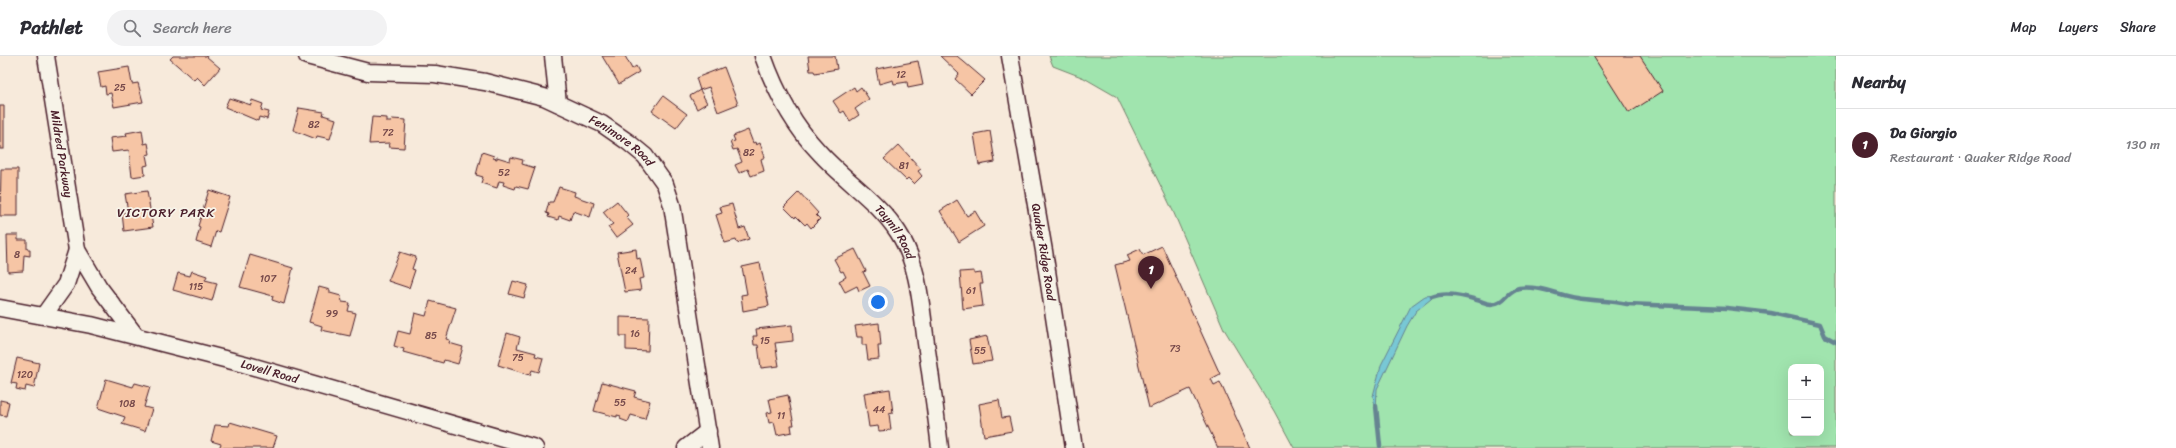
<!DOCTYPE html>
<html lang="en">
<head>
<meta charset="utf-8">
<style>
  :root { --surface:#fff; --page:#f2f2f3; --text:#2b2b33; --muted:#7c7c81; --line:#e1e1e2; --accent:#4a1f2b }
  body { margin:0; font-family:Sriracha,sans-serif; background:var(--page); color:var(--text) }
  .controls { position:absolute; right:12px; bottom:12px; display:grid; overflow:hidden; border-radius:8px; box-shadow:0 4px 16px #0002 }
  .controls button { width:36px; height:36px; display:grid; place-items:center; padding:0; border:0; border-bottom:1px solid var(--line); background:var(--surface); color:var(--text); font:20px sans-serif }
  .you { position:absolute; left:878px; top:246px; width:14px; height:14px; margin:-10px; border:3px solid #fff; border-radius:50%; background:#1a73e8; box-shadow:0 0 0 6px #1a73e833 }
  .badge { display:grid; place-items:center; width:26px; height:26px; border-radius:50%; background:var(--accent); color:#fff; font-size:13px; font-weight:700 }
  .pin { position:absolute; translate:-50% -33px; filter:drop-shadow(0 1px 2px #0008) }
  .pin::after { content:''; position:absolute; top:21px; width:14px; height:12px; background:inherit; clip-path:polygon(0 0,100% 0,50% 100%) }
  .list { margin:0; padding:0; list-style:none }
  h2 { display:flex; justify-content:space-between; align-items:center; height:52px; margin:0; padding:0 16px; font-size:17px }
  h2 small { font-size:13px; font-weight:400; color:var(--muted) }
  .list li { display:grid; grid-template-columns:26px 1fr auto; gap:12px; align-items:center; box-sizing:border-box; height:72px; padding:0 16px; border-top:1px solid var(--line) }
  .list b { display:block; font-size:15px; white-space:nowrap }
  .list p { margin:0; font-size:13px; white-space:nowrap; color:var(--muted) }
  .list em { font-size:13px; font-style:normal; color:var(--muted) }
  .icon { flex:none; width:22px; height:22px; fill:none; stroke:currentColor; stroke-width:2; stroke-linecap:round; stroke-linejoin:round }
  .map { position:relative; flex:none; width:1836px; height:392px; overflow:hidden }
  header { display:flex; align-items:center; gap:24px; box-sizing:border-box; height:56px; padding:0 20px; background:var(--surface); border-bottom:1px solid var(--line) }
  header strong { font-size:19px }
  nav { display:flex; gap:22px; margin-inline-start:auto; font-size:14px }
  .search { width:280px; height:36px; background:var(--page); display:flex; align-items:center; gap:10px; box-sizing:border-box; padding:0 14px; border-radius:22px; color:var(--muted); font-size:15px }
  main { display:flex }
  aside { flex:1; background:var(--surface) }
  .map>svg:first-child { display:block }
</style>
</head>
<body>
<header>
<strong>Pathlet</strong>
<div class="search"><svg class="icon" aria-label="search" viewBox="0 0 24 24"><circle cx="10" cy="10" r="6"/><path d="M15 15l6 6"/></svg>Search here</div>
<nav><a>Map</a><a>Layers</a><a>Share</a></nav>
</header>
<main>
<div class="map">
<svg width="1836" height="392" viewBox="0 0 1836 392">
  <rect width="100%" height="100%" fill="#f7eadb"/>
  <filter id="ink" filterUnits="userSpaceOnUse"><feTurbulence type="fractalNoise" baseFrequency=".025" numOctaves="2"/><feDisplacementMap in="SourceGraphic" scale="8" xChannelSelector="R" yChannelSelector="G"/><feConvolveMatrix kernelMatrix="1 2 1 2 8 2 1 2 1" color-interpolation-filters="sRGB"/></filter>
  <g filter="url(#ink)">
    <path fill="#a0e4ae" stroke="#75826c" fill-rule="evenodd" d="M1049,0h787v392h-542l-20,-37 -50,-82 -51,-118 -56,-114 -33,-19 -31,-12zM1791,311h30v66h-30z"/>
    <polygon fill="#78c8d5" stroke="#668491" points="1436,239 1416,255 1407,270 1377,333 1376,355 1373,340 1381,309 1411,250 1425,240"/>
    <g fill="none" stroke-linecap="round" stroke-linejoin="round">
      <g stroke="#668491" stroke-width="4.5">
        <path d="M1432,241c12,-5 32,-1 45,3 4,1 10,4 14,4 14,0 16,-14 28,-16 19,-3 39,7 57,10 17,3 34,2 51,6l100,4 44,5 49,11 5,12 11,6"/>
        <polyline points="1376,350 1380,390"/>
      </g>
    </g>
    <g fill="#f6c5a5" stroke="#4a1f2b">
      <polygon points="173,0 206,0 220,12 205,29 197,21 194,24 170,3"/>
      <polygon points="602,0 625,0 632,13 636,10 639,16 619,28"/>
      <polygon points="808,0 835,0 837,13 815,17 814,15 810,15"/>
      <polygon points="940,0 957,0 985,24 971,38 955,23 959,18"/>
      <polygon points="1593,0 1640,0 1663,35 1629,57"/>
      <polygon points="918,5 923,29 908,32 907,26 894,28 893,24 879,28 876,13"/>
      <polygon points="129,11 132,28 138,27 143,46 114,51 111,37 106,38 105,30 101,31 98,16"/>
      <polygon points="724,11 738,48 718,56 709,31 700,34 696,22"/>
      <polygon points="854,31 856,35 861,31 869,43 855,53 859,59 850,65 844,55 841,57 833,45"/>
      <polygon points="700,34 707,47 697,53 690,40"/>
      <polygon points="663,40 687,58 676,72 652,55"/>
      <polygon points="229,42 251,49 252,44 263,48 261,54 269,56 267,63 259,61 258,65 225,51"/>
      <rect x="0" y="50" width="4" height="43"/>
      <polygon points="299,52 324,56 323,59 336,63 330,83 317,80 316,83 293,74"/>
      <polygon points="372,61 387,62 387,66 391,66 392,63 406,64 404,92 389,91 390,87 369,88"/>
      <polygon points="142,74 144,88 148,87 150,98 146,99 148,109 144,110 145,119 132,121 129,94 112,96 110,82 127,80 126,77"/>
      <polygon points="748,74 753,87 755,86 756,89 760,87 765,101 761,103 764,115 751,120 748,113 739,117 735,109 742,106 737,93 733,94 730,86 735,85 733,80"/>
      <polygon points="990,75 995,106 979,109 974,78"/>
      <polygon points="899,89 921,113 918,115 922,120 914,128 908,122 906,124 884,103"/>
      <polygon points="482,96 494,100 493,102 497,103 497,101 510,105 511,101 523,104 522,108 535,112 528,133 516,130 515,133 503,129 504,126 499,125 497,132 481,127 483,121 476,119"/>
      <polygon points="1,113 18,113 18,160 0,160"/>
      <polygon points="559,131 575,136 574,140 594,147 590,161 573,155 570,164 559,160 558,164 548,161 549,158 546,157 549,146 553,146"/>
      <polygon points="209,134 230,141 219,176 216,175 211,191 196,186 200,171 198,170"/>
      <polygon points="147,135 153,171 124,175 122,157 128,156 125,138"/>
      <polygon points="799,136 818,157 816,159 820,163 811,172 807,167 805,169 796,160 795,162 784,151"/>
      <polygon points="957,144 967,160 975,155 984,170 959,186 940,155"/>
      <polygon points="617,145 628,159 626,161 633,169 616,182 608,171 613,168 603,156"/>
      <polygon points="732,148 739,173 745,171 749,183 737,187 736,184 725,187 716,159 722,157 720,151"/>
      <polygon points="7,179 18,179 18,184 27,184 27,193 30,193 30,200 24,199 23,215 8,216"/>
      <polygon points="1162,190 1220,318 1211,323 1214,329 1220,326 1250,392 1218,392 1190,333 1149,352 1115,209 1130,205 1127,199 1140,193 1143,199"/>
      <polygon points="636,193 637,203 640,202 644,222 639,223 641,234 625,236 617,196"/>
      <polygon points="855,193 866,215 863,216 870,230 859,235 857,230 845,236 839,225 846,221 843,215 841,216 834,203"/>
      <polygon points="400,196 416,201 412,213 415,214 409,232 388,225"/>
      <polygon points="250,199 293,212 284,248 272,244 273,240 240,231"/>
      <polygon points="760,207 769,250 743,255 741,239 747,238 742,211"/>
      <polygon points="192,215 207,220 205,224 217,227 212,245 173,234 178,217 190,220"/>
      <polygon points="974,215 974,218 981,217 983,228 980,228 983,250 963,253 960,216"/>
      <polygon points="513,225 528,229 524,242 509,238"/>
      <polygon points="319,231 330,234 330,237 341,240 342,246 350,247 348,255 356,257 350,280 321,274 322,270 309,266"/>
      <polygon points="430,245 456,252 446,283 450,284 449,287 463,291 458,308 444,304 443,307 403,296 404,293 394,290 398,275 410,278 415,257 426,260"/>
      <polygon points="620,261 649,262 648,295 626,294 626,280 620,280"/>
      <polygon points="879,267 881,290 878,290 879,303 868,304 866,289 862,289 862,281 857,281 855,270"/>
      <polygon points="792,269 793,285 775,287 779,310 761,312 758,289 754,289 753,280 757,280 756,273"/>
      <polygon points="507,277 520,281 517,292 536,297 535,300 543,302 539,316 532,314 530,319 498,309"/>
      <polygon points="987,280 992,305 973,308 969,284"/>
      <polygon points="17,302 39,307 34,332 26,330 25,335 16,333 17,328 11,327"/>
      <polygon points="106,323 133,331 135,327 150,331 144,351 152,353 145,375 122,368 125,361 98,352"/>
      <polygon points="602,326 636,335 634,341 650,345 645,363 631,359 628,366 620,363 621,360 617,359 617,361 594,355"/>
      <polygon points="890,333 893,357 889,358 891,374 879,375 878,370 869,371 864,337"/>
      <polygon points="788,339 794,369 791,369 792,376 777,379 774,366 769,367 767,357 772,356 769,343"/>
      <polygon points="0,344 9,346 6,360 0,359"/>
      <polygon points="999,344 1002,362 1009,361 1012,375 984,380 979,348"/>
      <polygon points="230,366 277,380 273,392 219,392 221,388 211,385 215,369 229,370"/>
    </g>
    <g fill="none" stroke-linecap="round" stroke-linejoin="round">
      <defs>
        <g id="minor">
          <path id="s1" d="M46,0l31,194 22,37 37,49"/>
          <path id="s2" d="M307,0l61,16 67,2 50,8 59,15 58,27 26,18 17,14 20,28 7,21 38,243"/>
          <polyline points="553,0 558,47"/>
          <path id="s3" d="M763,0c12,34 31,70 56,96 25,28 59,49 79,80 21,32 23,74 28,111 5,35 10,70 14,105"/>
          <path id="s4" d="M1010,0l34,195 30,197"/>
          <path id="s5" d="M0,252l91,17 153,39 291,84"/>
          <polyline points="44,259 66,228 77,194"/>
          <polyline points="686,392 708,375"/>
        </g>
      </defs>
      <use href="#minor" stroke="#4a1f2b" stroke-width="19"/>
      <use href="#minor" stroke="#f7f3e8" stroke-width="16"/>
    </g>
  </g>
  <g text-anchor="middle" stroke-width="3.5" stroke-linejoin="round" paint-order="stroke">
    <g font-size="10" fill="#75484a">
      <text x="901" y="22">12</text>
      <text x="120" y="35">25</text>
      <text x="314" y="72">82</text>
      <text x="388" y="80">72</text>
      <text x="749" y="100">82</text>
      <text x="904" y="113">81</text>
      <text x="504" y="120">52</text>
      <text x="17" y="202">8</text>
      <text x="631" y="218">24</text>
      <text x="268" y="226">107</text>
      <text x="196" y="234">115</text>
      <text x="971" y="238">61</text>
      <text x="332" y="261">99</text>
      <text x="635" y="281">16</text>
      <text x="431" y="283">85</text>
      <text x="765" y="288">15</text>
      <text x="1175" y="296">73</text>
      <text x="980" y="298">55</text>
      <text x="518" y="305">75</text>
      <text x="25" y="322">120</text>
      <text x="620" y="350">55</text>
      <text x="127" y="351">108</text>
      <text x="879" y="357">44</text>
      <text x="781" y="363">11</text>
    </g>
    <g font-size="12" fill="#4a1f2b" stroke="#f7f3e8">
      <text dy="4" stroke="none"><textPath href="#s2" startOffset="331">Fenimore Road</textPath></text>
      <text dy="4" stroke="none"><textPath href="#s1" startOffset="99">Mildred Parkway</textPath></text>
      <text dy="4" stroke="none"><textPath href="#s3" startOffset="223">Taymil Road</textPath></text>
      <text dy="4" stroke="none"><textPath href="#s4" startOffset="199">Quaker Ridge Road</textPath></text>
      <text dy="4" stroke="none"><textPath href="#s5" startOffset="277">Lovell Road</textPath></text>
    </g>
    <g font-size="13" letter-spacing="1" fill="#4a1f2b" stroke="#f7f3e8">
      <text x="166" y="161">VICTORY PARK</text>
    </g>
  </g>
</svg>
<div class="controls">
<button>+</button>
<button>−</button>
</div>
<div class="you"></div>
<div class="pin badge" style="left:1151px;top:233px">1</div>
</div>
<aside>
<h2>Nearby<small></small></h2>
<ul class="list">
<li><span class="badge">1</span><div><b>Da Giorgio</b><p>Restaurant · Quaker Ridge Road</p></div><em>130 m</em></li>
</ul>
</aside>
</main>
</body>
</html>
